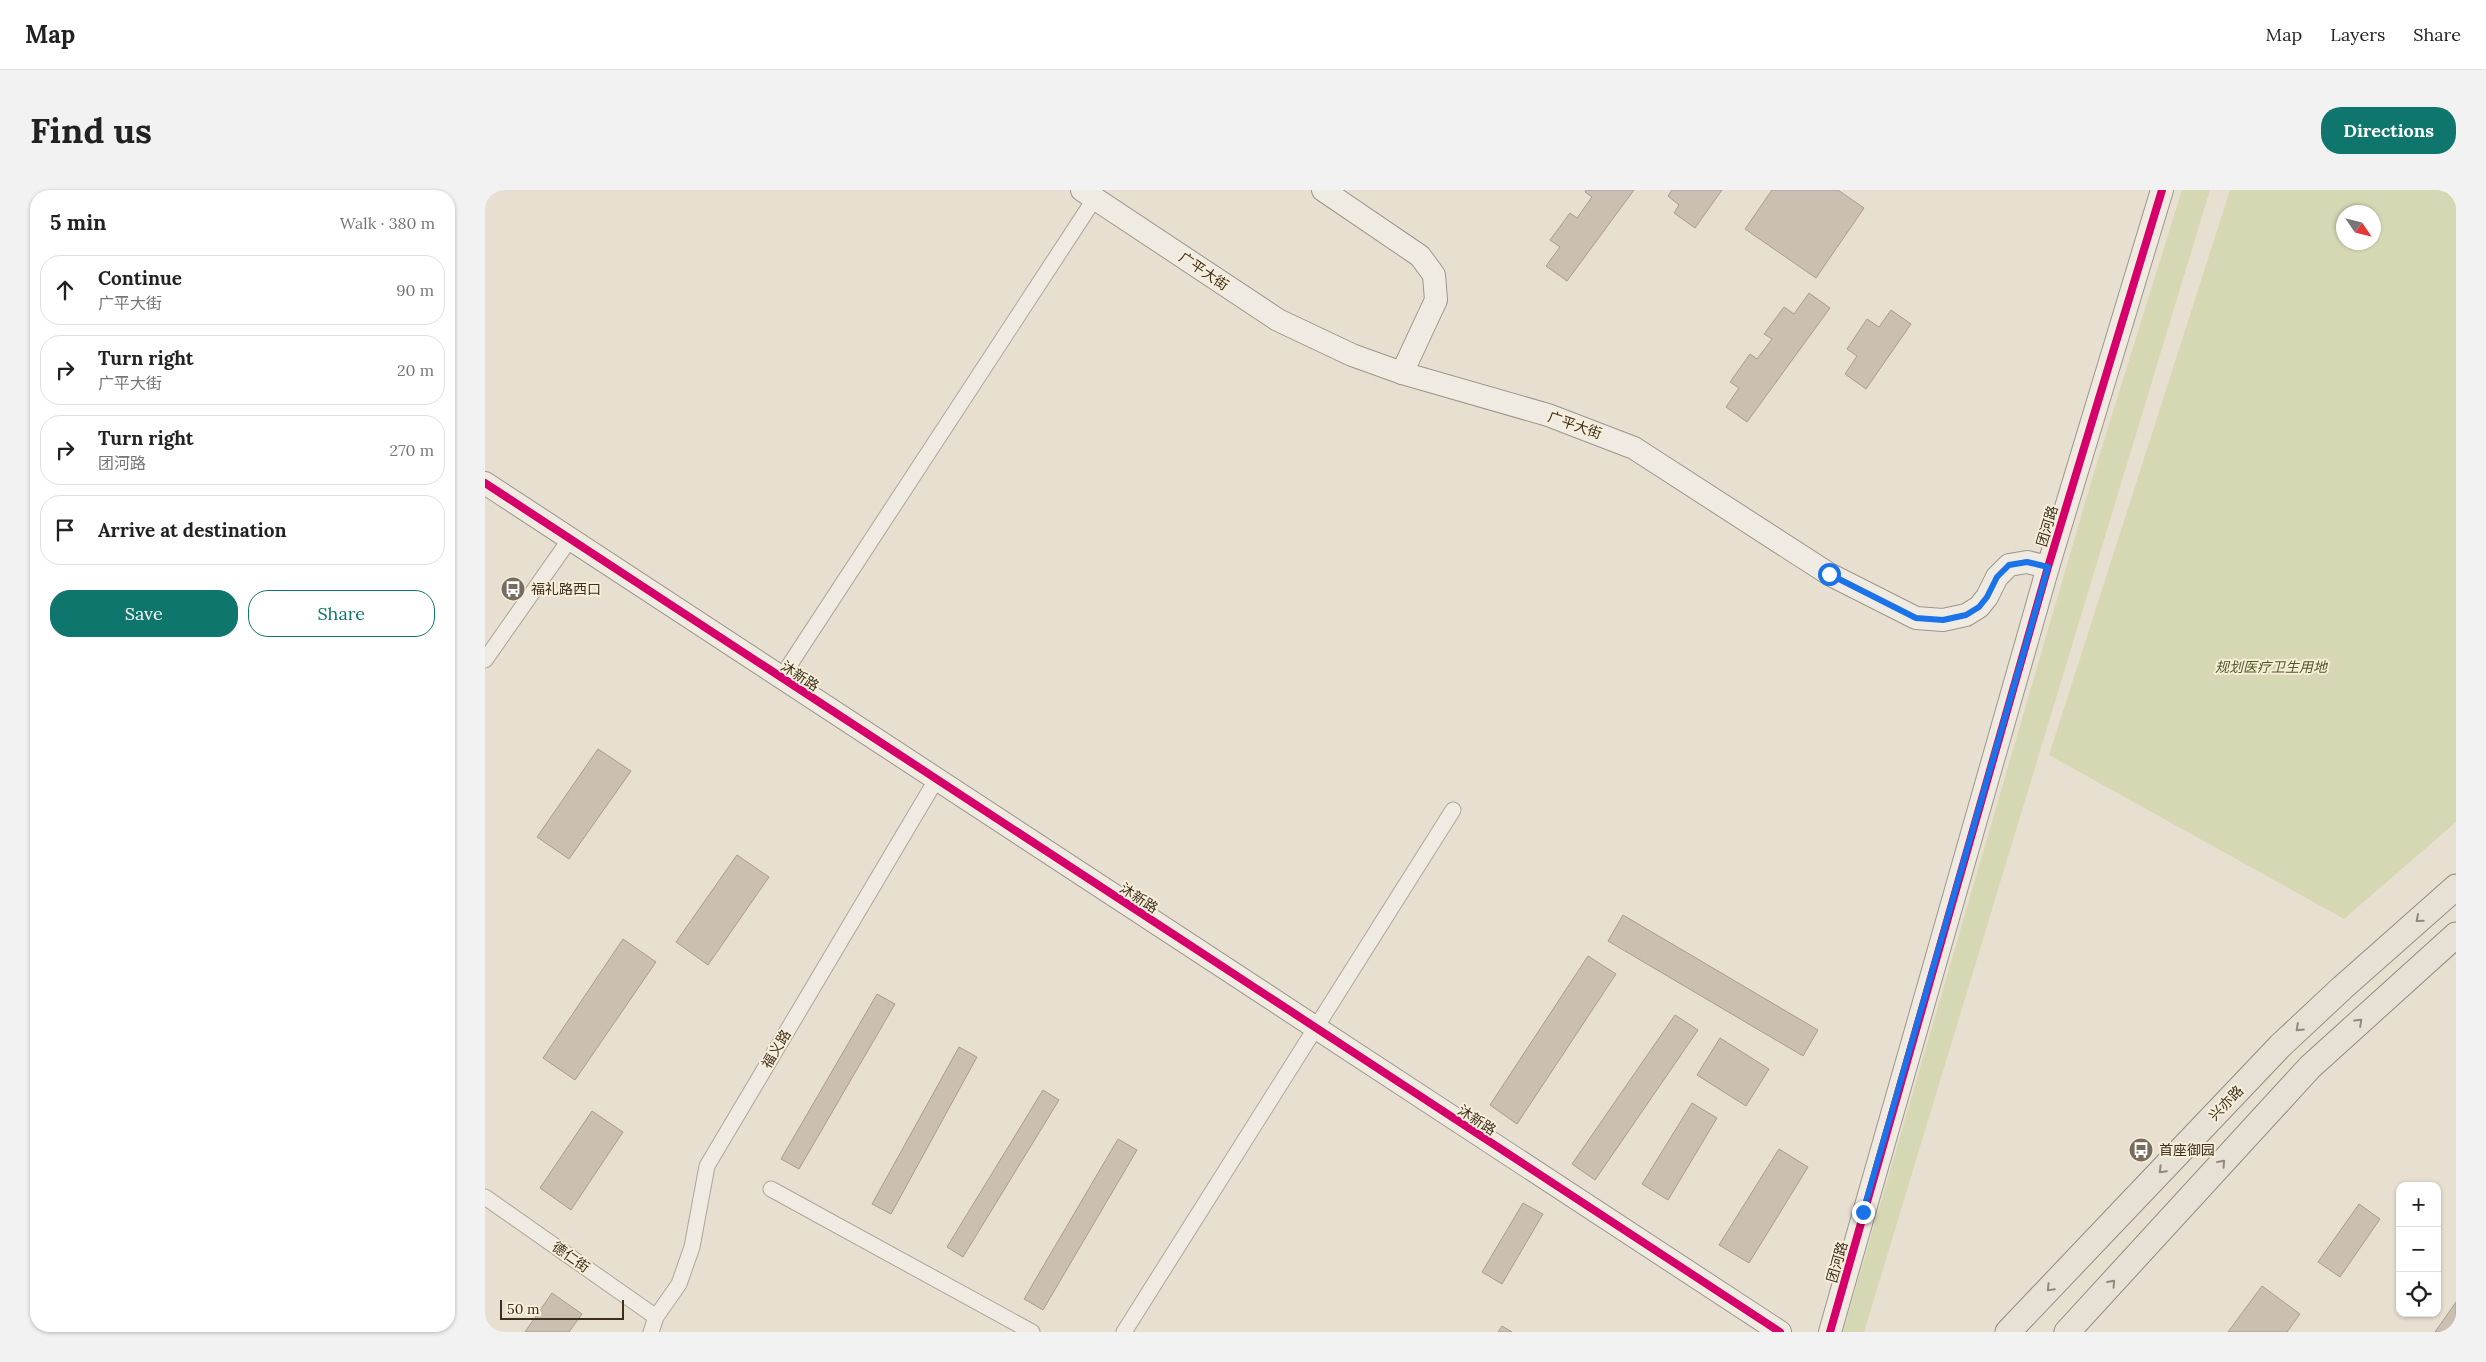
<!DOCTYPE html>
<html lang="en">
<head>
<meta charset="utf-8">
<style>
  :root { --surface:#fff; --page:#f2f2f2; --text:#222; --muted:#767676; --line:#e0e0e0; --accent:#0f766e }
  body { margin:0; font-family:Lora,"Noto Sans SC",serif; background:var(--page); color:var(--text) }
  .controls { position:absolute; right:15px; bottom:15px; display:grid; overflow:hidden; border-radius:10px; box-shadow:0 1px 4px #0004 }
  .controls button { width:45px; height:45px; display:grid; place-items:center; padding:0; border:0; border-bottom:1px solid var(--line); background:var(--surface); color:var(--text); font:25px sans-serif }
  .compass { position:absolute; left:1851px; top:15px; width:45px; height:45px; border-radius:50%; background:var(--surface); box-shadow:0 1px 4px #0004; rotate:125deg }
  .scale { position:absolute; left:15px; bottom:12px; width:124px; box-sizing:border-box; padding-left:5px; border:2px solid #3d2e20; border-top:0; font-size:14px; line-height:18px; white-space:nowrap; color:#3d2e20; -webkit-text-stroke:4px #f7eed8; paint-order:stroke }
  .stop { position:absolute; width:15px; height:15px; margin:-11px; border:4px solid #1a73e8; border-radius:50%; background:#fff }
  .stop.end { background:#1a73e8; border-color:#fff; box-shadow:0 1px 5px #0008 }
  .list { margin:0; padding:0; list-style:none }
  h2 { display:flex; justify-content:space-between; align-items:center; height:65px; margin:0; padding:0 20px; font-size:21px }
  h2 small { font-size:16px; font-weight:400; color:var(--muted) }
  .list li { display:grid; grid-template-columns:32px 1fr auto; gap:15px; align-items:center; box-sizing:border-box; height:70px; margin:0 10px 10px; padding:0 10px; border:1px solid var(--line); border-radius:20px }
  .list b { display:block; font-size:19px; white-space:nowrap }
  .list p { margin:0; font-size:16px; white-space:nowrap; color:var(--muted) }
  .list em { font-size:16px; font-style:normal; color:var(--muted) }
  .actions { display:flex; gap:10px; padding:15px 20px }
  .actions a { flex:1; padding:11px 0; border:1px solid var(--accent); border-radius:20px; text-align:center; font-size:18px; color:var(--accent) }
  .actions .main { background:var(--accent); color:#fff }
  .icon { flex:none; width:28px; height:28px; fill:none; stroke:currentColor; stroke-width:2; stroke-linecap:round; stroke-linejoin:round }
  .map { position:relative; flex:none; width:1971px; height:1142px; overflow:hidden; border-radius:20px }
  header { display:flex; align-items:center; gap:30px; box-sizing:border-box; height:70px; padding:0 25px; background:var(--surface); border-bottom:1px solid var(--line) }
  header strong { font-size:24px }
  nav { display:flex; gap:28px; margin-inline-start:auto; font-size:18px }
  .intro { display:flex; align-items:center; justify-content:space-between; box-sizing:border-box; height:120px; padding:0 30px }
  h1 { margin:0; font-size:35px }
  .button { padding:12px 22px; border-radius:20px; background:var(--accent); color:#fff; font-size:18px; font-weight:700 }
  main { display:flex; gap:30px; padding:0 30px }
  aside { flex:1; background:var(--surface); border-radius:20px; box-shadow:0 1px 4px #0004 }
  .map>svg:first-child { display:block }
</style>
</head>
<body>
<header>
<strong>Map</strong>
<nav><a>Map</a><a>Layers</a><a>Share</a></nav>
</header>
<div class="intro"><h1>Find us</h1><a class="button">Directions</a></div>
<main>
<aside>
<h2>5 min<small>Walk · 380 m</small></h2>
<ul class="list">
<li><svg class="icon" aria-label="ahead" viewBox="0 0 24 24"><path d="M12 20V5M6 11l6-6 6 6"/></svg><div><b>Continue</b><p>广平大街</p></div><em>90 m</em></li>
<li><svg class="icon" aria-label="right" viewBox="0 0 24 24"><path d="M7 20v-9h11M14 6l5 5-5 5"/></svg><div><b>Turn right</b><p>广平大街</p></div><em>20 m</em></li>
<li><svg class="icon" aria-label="right" viewBox="0 0 24 24"><path d="M7 20v-9h11M14 6l5 5-5 5"/></svg><div><b>Turn right</b><p>团河路</p></div><em>270 m</em></li>
<li><svg class="icon" aria-label="arrive" viewBox="0 0 24 24"><path d="M6 21V4h12l-3 4 3 4H6"/></svg><div><b>Arrive at destination</b></div></li>
</ul>
<div class="actions"><a class="main">Save</a><a>Share</a></div>
</aside>
<div class="map">
<svg width="1971" height="1142" viewBox="0 0 1971 1142">
  <rect width="100%" height="100%" fill="#e7e0d1"/>
  <g fill="#d6d7b3" fill-rule="evenodd">
    <polygon points="1697,0 1725,0 1379,1142 1358,1142 1607,289"/>
    <path d="M1745,0h226v632l-112,97 -295,-164zM1858,22h30v30h-30z"/>
  </g>
  <g fill="#cbbfb2" stroke="#a89c90">
    <polygon points="1101,0 1149,0 1082,91 1061,76 1075,57 1065,50 1085,23 1092,28 1107,7 1100,2"/>
    <polygon points="1187,0 1237,0 1210,38 1189,23 1194,15 1183,6"/>
    <polygon points="1287,0 1353,0 1379,18 1331,88 1260,39"/>
    <polygon points="1324,103 1345,118 1262,232 1241,217 1254,198 1245,192 1265,164 1272,169 1287,149 1279,144 1299,117 1309,124"/>
    <polygon points="1406,120 1426,134 1381,199 1360,184 1372,166 1362,159 1382,129 1394,137"/>
    <polygon points="113,559 146,581 84,669 52,647"/>
    <polygon points="252,665 284,687 223,775 191,752"/>
    <polygon points="1138,725 1333,840 1318,866 1123,751"/>
    <polygon points="138,749 171,772 90,890 58,868"/>
    <polygon points="1103,766 1131,784 1032,934 1005,915"/>
    <polygon points="392,804 410,814 314,979 296,969"/>
    <polygon points="1190,825 1213,840 1110,990 1087,974"/>
    <polygon points="1235,848 1284,879 1261,916 1212,885"/>
    <polygon points="474,857 492,867 406,1024 387,1014"/>
    <polygon points="558,900 574,910 478,1067 462,1057"/>
    <polygon points="1207,913 1232,928 1183,1010 1157,994"/>
    <polygon points="107,921 138,942 86,1020 55,998"/>
    <polygon points="633,949 652,960 558,1120 539,1109"/>
    <polygon points="1294,959 1323,977 1264,1073 1234,1055"/>
    <polygon points="1038,1013 1058,1024 1017,1094 997,1082"/>
    <polygon points="1874,1014 1895,1029 1855,1087 1833,1072"/>
    <polygon points="1777,1096 1815,1124 1802,1142 1743,1142"/>
    <polygon points="67,1103 97,1124 84,1142 40,1142"/>
    <polygon points="1971,1112 1971,1142 1950,1142"/>
    <polygon points="1017,1136 1027,1142 1013,1142"/>
  </g>
  <g fill="none" stroke-linecap="round" stroke-linejoin="round">
    <defs>
      <g id="street">
        <polyline points="0,470 85,349"/>
        <polyline points="296,488 610,8"/>
        <polyline points="286,999 547,1142"/>
        <polyline points="0,1007 171,1127"/>
        <polyline points="166,1142 171,1127 194,1094 207,1057 222,976 451,590"/>
        <polyline points="639,1142 968,620"/>
      </g>
      <g id="secondary">
        <polyline points="597,0 793,130 867,165 917,183 1063,225 1149,258 1344,384 1431,428 1458,430 1481,425 1494,417 1502,407 1512,387 1524,375 1542,372 1563,377"/>
        <polyline points="838,0 935,66 949,85 951,110 917,183"/>
        <polyline points="0,293 1295,1142"/>
        <polyline points="1345,1142 1563,377 1677,0"/>
      </g>
      <g id="primary">
        <polyline points="1523,1142 1795,856 1857,798 1971,697"/>
        <polyline points="1582,1142 1825,877 1971,745"/>
      </g>
    </defs>
    <use href="#street" stroke="#ada599" stroke-width="17"/>
    <use href="#secondary" stroke="#9c958a" stroke-width="24"/>
    <use href="#primary" stroke="#928b80" stroke-width="27"/>
    <use href="#street" stroke="#efebe3" stroke-width="15"/>
    <use href="#secondary" stroke="#efebe3" stroke-width="22"/>
    <use href="#primary" stroke="#e6e1d4" stroke-width="25"/>
    <defs>
      <g id="cycleway">
        <polyline points="0,293 1295,1142"/>
        <polyline points="1345,1142 1563,377 1677,0"/>
      </g>
    </defs>
    <use href="#cycleway" stroke="#f7eed8" stroke-width="11"/>
    <use href="#cycleway" stroke="#d6006c" stroke-width="8"/>
  </g>
  <defs><path id="oneway-chevron" d="M-2-3.5L2.5 0L-2 3.5" fill="none" stroke-width="1.6" stroke-linecap="round" stroke-linejoin="round" transform="scale(1.25)"/></defs>
  <g stroke="#92887a">
    <use href="#oneway-chevron" transform="translate(1934 729) rotate(139)"/>
    <use href="#oneway-chevron" transform="translate(1874 832) rotate(-43)"/>
    <use href="#oneway-chevron" transform="translate(1814 838) rotate(137)"/>
    <use href="#oneway-chevron" transform="translate(1737 973) rotate(-48)"/>
    <use href="#oneway-chevron" transform="translate(1677 980) rotate(134)"/>
    <use href="#oneway-chevron" transform="translate(1627 1093) rotate(-48)"/>
    <use href="#oneway-chevron" transform="translate(1565 1098) rotate(134)"/>
  </g>
  <g fill="none" stroke-linecap="round" stroke-linejoin="round">
    <polyline stroke="#1a73e8" stroke-width="6" points="1344,384 1431,428 1458,430 1481,425 1494,417 1502,407 1512,387 1524,375 1542,372 1563,377 1378,1022"/>
  </g>
  <defs>
    <symbol id="bus-disc" viewBox="-11 -11 22 22"><circle r="9.5" fill="#786c5e" stroke="#f7eed8"/><path d="M-5-6H5V4H4V6H2V4H-2V6H-4V4H-5ZM-3.5-4V0h7V-4ZM-3.5 1.2v1.5H-2V1.2ZM2 1.2v1.5H3.5V1.2Z" fill="#fff"/></symbol>
  </defs>
  <g fill-rule="evenodd">
    <use href="#bus-disc" x="14" y="385" width="28" height="28"/>
    <use href="#bus-disc" x="1642" y="946" width="28" height="28"/>
  </g>
  <g text-anchor="middle" stroke-width="4" stroke-linejoin="round" paint-order="stroke">
    <g font-size="14" fill="#3d2e20" stroke="#f7eed8">
      <text transform="translate(719 81) rotate(34)" y="5">广平大街</text>
      <text transform="translate(1090 235) rotate(19)" y="5">广平大街</text>
      <text transform="translate(1562 336) rotate(-73)" y="5">团河路</text>
      <text transform="translate(315 486) rotate(33)" y="5">沐新路</text>
      <text transform="translate(654 708) rotate(33)" y="5">沐新路</text>
      <text transform="translate(291 859) rotate(-59)" y="5">福义路</text>
      <text transform="translate(1741 913) rotate(-46)" y="5">兴亦路</text>
      <text transform="translate(992 930) rotate(33)" y="5">沐新路</text>
      <text transform="translate(86 1067) rotate(35)" y="5">德仁街</text>
      <text transform="translate(1352 1072) rotate(-74)" y="5">团河路</text>
    </g>
    <g font-size="14" fill="#3d2e20" stroke="#f7eed8" text-anchor="start">
      <text x="46" y="404">福礼路西口</text>
      <text x="1674" y="965">首座御园</text>
    </g>
    <g font-size="14" font-style="italic" fill="#4d5a26" stroke="#f7eed8">
      <text x="1786" y="482">规划医疗卫生用地</text>
    </g>
  </g>
</svg>
<div class="controls">
<button>+</button>
<button>−</button>
<button><svg class="icon" aria-label="locate" viewBox="0 0 24 24"><circle cx="12" cy="12" r="6"/><path d="M12 2v4M12 18v4M2 12h4M18 12h4"/></svg></button>
</div>
<svg class="compass" viewBox="-18 -18 36 36"><path d="M0-13l5 13h-10z" fill="#e53935"/><path d="M0 13l5-13h-10z" fill="#767676"/></svg>
<div class="scale">50 m</div>
<div class="stop" style="left:1344px;top:384px"></div>
<div class="stop end" style="left:1378px;top:1022px"></div>
</div>
</main>
</body>
</html>
